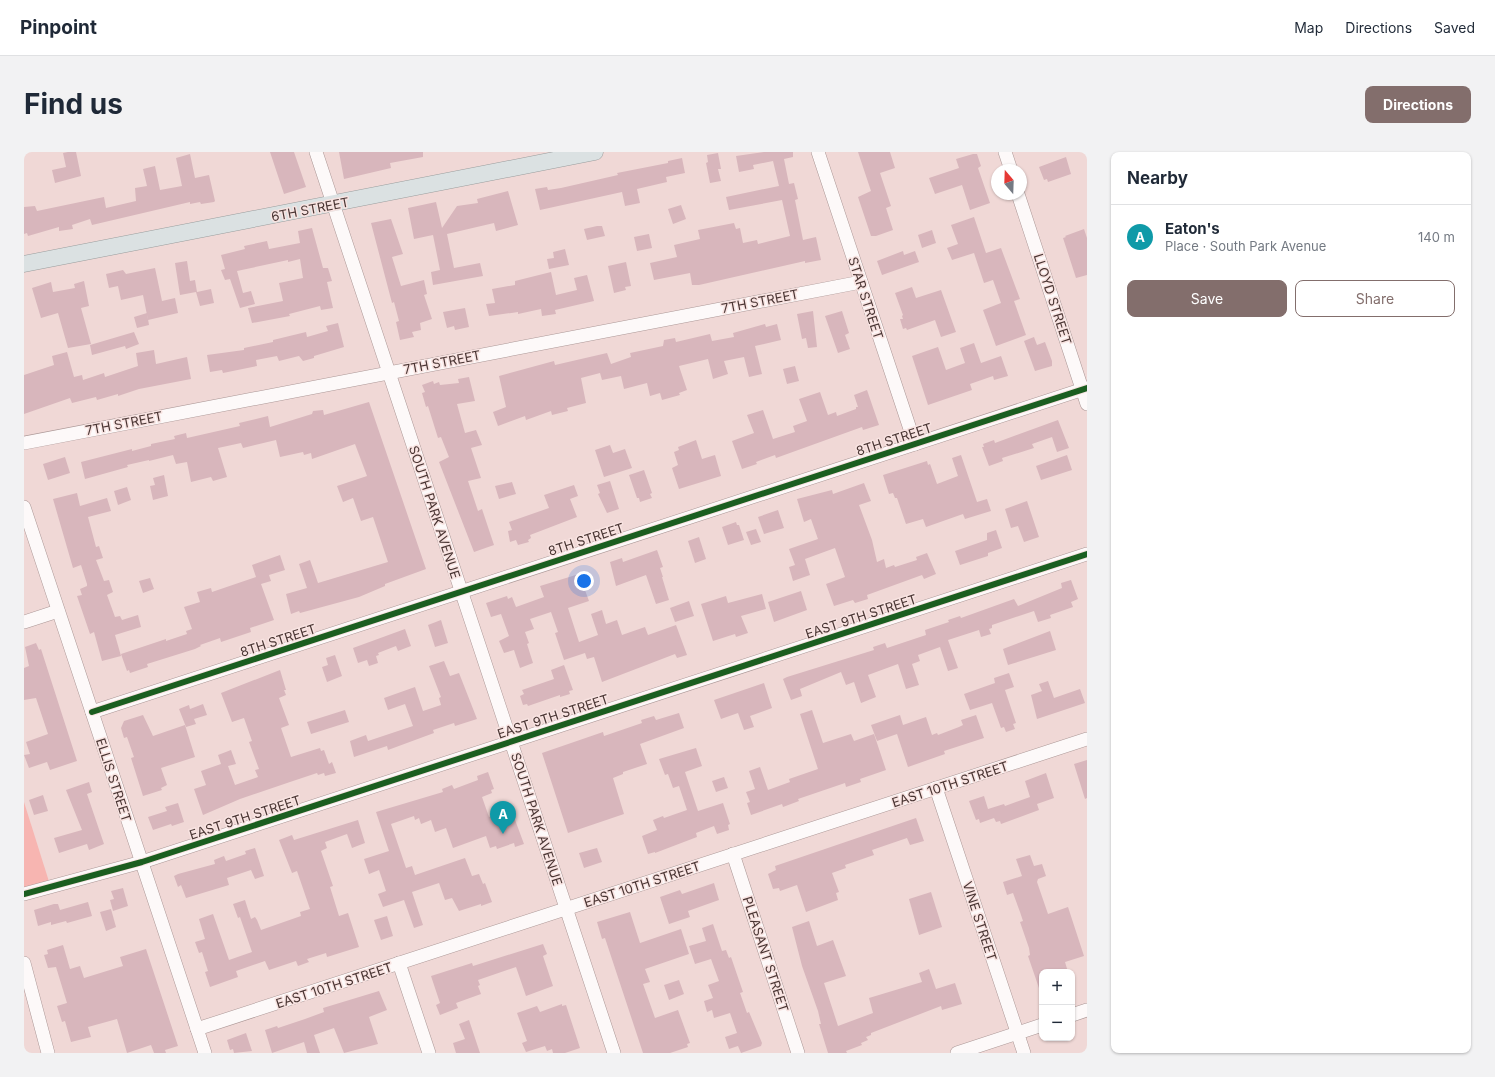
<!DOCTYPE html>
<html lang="en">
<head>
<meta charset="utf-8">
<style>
  :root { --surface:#fff; --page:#f2f2f3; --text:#1f2937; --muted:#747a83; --line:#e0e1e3; --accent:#836e6c }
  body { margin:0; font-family:Inter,sans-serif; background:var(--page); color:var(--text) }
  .controls { position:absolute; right:12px; bottom:12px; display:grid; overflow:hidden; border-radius:8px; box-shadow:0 1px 3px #0004 }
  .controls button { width:36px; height:36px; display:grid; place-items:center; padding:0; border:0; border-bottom:1px solid var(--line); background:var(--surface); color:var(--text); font:20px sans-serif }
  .compass { position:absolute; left:967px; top:12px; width:36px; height:36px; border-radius:50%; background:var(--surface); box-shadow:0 1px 3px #0004; rotate:341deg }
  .you { position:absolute; left:560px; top:429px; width:14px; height:14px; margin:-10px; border:3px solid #fff; border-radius:50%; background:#1a73e8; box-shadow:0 0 0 6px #1a73e833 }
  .badge { display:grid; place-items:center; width:26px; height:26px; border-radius:50%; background:var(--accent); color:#fff; font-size:13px; font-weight:700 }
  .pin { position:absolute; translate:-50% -33px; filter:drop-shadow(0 1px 2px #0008) }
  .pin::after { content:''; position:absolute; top:21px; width:14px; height:12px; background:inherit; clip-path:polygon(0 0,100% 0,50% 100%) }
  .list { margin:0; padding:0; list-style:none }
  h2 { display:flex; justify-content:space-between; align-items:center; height:52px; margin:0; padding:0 16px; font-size:17px }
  h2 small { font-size:13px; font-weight:400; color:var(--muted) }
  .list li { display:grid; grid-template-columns:26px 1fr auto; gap:12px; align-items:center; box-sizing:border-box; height:64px; padding:0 16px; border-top:1px solid var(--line) }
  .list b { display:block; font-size:15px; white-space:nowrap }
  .list p { margin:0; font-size:13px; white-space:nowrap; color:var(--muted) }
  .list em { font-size:13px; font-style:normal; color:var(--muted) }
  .actions { display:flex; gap:8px; padding:12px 16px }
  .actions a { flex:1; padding:9px 0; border:1px solid var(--accent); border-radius:8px; text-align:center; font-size:14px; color:var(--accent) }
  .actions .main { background:var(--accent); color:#fff }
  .map { position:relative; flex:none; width:1063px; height:901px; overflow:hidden; border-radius:8px }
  header { display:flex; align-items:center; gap:24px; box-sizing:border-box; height:56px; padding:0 20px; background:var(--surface); border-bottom:1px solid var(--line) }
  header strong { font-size:19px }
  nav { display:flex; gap:22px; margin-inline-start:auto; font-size:14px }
  .intro { display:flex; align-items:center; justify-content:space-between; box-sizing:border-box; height:96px; padding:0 24px }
  h1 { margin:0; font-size:28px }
  .button { padding:10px 18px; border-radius:8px; background:var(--accent); color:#fff; font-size:14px; font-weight:700 }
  main { display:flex; gap:24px; padding:0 24px }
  aside { flex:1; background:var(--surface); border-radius:8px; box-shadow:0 1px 3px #0004 }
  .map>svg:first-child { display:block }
</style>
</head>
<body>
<header>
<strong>Pinpoint</strong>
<nav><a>Map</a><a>Directions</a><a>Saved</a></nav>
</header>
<div class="intro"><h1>Find us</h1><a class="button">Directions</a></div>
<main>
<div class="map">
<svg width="1063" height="901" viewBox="0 0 1063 901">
  <rect width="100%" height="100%" fill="#f0d8d6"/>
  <polygon fill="#f7b5b1" points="0,650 27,736 0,742"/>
  <g fill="#d8b6bc">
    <polygon points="44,0 52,0 57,24 31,31 28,18 42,15 39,1"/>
    <polygon points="246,0 270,0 282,35 260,42"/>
    <polygon points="315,0 399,0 399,5 366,11 367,16 320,27"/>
    <polygon points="740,0 769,0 769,5 760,7 765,32 770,31 774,47 771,48 779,88 792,85 797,108 781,111 781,109 675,133 668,133 666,121 630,128 626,111 653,105 650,93 676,87 674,78 710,71 712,77 716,76 719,91 733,88 734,92 766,84 758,48 705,58 702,45 755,34 749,9 729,13 730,17 715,20 712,4"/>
    <polygon points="834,0 866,0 871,16 856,21 867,54 862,56 869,78 852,84 847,84 834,45 847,39"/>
    <polygon points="694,1 697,17 694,17 697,29 686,31 682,11 684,10 683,3"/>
    <polygon points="166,2 171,26 185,23 191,49 190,50 177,52 176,50 166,52 166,50 68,73 66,67 48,73 49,77 35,79 35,75 4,84 3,81 0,82 0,55 11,54 13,59 80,45 82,56 112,49 111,36 123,34 119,17 131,14 136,38 158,34 152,6"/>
    <polygon points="949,2 953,2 957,14 954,16 966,51 946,58 938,33 911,42 905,26 935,16 932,7"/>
    <polygon points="1042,5 1047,22 1024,30 1023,27 1020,28 1015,15"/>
    <polygon points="658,6 661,21 642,25 643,30 613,37 616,51 601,54 598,40 516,58 511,37 523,35 524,38 537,36 594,23 593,21 644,11 644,9"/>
    <polygon points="484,39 494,73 472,79 470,71 423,82 430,116 456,111 459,124 409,133 407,120 416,118 409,83 390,87 384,56 412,50 418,76 433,54 454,51 453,47"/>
    <polygon points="657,53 662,67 649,72 644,57"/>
    <polygon points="950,65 962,101 977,96 996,147 990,149 1002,183 972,194 959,158 977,151 969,128 960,131 950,101 928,108 923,96 934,92 927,73"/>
    <polygon points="367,67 379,102 368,105 377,134 400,128 403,142 400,143 408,167 396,171 397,178 388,180 390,185 376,188 372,170 375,169 370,150 368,151 347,71"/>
    <polygon points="573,74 578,74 581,84 563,88 560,77"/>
    <polygon points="288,76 299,116 304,116 308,129 303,130 309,156 297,158 296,154 265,162 266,164 228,171 224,156 259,149 255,131 279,126 276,107 264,110 264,108 213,119 219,141 227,139 231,152 216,156 206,127 201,128 197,118 201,117 197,103 221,97 220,94 243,89 245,97 276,91 274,79"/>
    <polygon points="1060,77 1063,86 1063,123 1052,126 1039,86 1042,85 1041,84"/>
    <polygon points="908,78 912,91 898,96 894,83"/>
    <polygon points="625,82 628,96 613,99 610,85"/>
    <polygon points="541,97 545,113 525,117 523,107 530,106 529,100"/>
    <polygon points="879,99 880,103 891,99 895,110 858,123 853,109"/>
    <polygon points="163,109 166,129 171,128 173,140 187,137 190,151 176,154 172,140 156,143 151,111"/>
    <polygon points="602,110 607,134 601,135 602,138 590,141 584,114"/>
    <polygon points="131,116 138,149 151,146 154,161 124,168 119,143 97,148 94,134 85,136 82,122 99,118 102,122"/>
    <polygon points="527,120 532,143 553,138 550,126 563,123 570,149 531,158 532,162 518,164 517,157 494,162 494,160 465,164 462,152 471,151 468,137 491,133 491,129"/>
    <polygon points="60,129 65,154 57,156 67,192 44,196 34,161 17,166 8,136 27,130 29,140 51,136 50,132"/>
    <polygon points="888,135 892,146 917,138 932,180 917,185 911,168 883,178 882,176 879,177 876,167 879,167 878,164 879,163 871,141"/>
    <polygon points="441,156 445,175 431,178 430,174 423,176 419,160"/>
    <polygon points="789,159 793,195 784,196 782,186 778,187 773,162"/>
    <polygon points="818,159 825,181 821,183 826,197 814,201 801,164"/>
    <polygon points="123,161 125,173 113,176 110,165"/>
    <polygon points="314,171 320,195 290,204 290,206 279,209 275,204 255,209 253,204 232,208 233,214 199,221 198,218 186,220 183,203 220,198 220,196 249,190 249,188 282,180 283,185 304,179 302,174"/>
    <polygon points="741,172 742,175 753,172 757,188 731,194 738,222 725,225 720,205 700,209 704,222 689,227 684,207 655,214 663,238 655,241 656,243 638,248 636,241 626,244 623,231 600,237 597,224 578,228 576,221 557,226 562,251 543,256 544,259 528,263 527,259 502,268 501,264 474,274 469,260 482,255 475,224 530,209 531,213 583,201 587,212 607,205 606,201 639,194 640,188 651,186 652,190 686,182 688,189 710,185 709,181"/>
    <polygon points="110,180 115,192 102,197 101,194 68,203 66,193"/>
    <polygon points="1010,185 1013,193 1021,190 1028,209 1028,214 1011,219 1000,189"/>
    <polygon points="950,191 957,211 977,204 984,224 970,228 969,224 946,232 948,238 904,253 888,204 914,195 922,218 941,211 936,196"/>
    <polygon points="130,198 132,212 163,205 167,227 115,237 94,244 94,242 73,248 72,245 48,251 46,246 0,262 0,223 30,213 28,204 43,200 50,225 58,223 59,228 80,221 81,225 114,214 112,201"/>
    <polygon points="771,214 775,229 763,232 759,217"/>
    <polygon points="445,225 451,249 433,252 441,281 452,278 458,293 447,296 457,326 444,329 454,359 458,357 470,393 450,400 415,310 425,305 417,285 414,286 404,254 402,255 398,241 401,240 398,233 409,229 410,232 415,230 416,233 435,231 434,227"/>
    <polygon points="843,238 855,273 839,278 838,275 752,306 751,303 732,310 733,312 718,317 708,289 730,281 723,263 739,258 749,287 771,280 769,274 783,269 775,247 796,240 804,263 812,260 813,264 832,257 832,255 834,255 830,243"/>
    <polygon points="345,250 402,417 361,432 361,434 335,445 276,461 275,459 267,462 262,442 283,436 275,412 286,408 294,431 364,410 349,365 337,369 329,346 319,350 313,334 343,324 331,292 288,307 287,301 280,303 279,300 256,305 252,288 219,296 217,291 194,296 203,325 189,329 187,325 167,330 163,310 152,312 149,303 125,309 125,308 103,313 104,315 61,327 57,310 108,297 108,299 127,294 127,292 151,287 150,284 162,281 163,286 216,274 215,271 244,264 246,275 288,262 289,259 299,258 300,263"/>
    <polygon points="1034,268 1045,296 1033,300 1028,285 1008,292 1010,296 978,306 979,309 965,314 958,295 960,295 959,292 970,288 971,291"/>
    <polygon points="672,288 678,307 691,303 697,324 655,337 648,316 654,313 650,300 655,298 654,295"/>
    <polygon points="586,293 589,301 601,297 608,316 580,325 571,298"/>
    <polygon points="937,303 953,350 963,347 967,359 941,367 939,362 902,375 899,367 882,372 873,346 871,346 869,341 865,342 859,323 903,309 904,313 906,312 913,332 934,324 928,306"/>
    <polygon points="1043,303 1048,318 1017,328 1012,314"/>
    <polygon points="41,305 46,321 24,328 19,312"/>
    <polygon points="620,318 628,341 626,342 628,346 616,350 615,346 613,346 605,323"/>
    <polygon points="140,323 144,344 129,348 126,334 131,333 129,326"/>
    <polygon points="586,329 595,357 583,361 574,342 576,341 573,333"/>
    <polygon points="488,330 492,342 475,347 471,334"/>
    <polygon points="840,331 847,349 835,353 848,388 853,410 860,407 862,416 870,413 871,415 893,408 892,405 903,401 912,422 900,427 898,423 843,443 844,447 831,451 829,448 810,454 802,432 821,425 811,396 781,407 786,423 769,429 765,415 771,413 765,397 794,387 787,367 780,370 773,347 808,338 809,342"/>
    <polygon points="550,333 554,344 546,347 553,365 506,383 507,386 504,388 505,390 494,393 492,388 486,390 484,379 488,378 485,370 525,356 520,343"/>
    <polygon points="103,335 107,348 94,353 90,339"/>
    <polygon points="53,341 56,354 83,346 87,359 64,365 72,395 75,394 79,406 72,408 80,429 85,428 89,440 83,443 91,465 96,464 98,468 114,463 117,475 91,483 97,504 78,509 70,480 66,482 53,444 58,443 56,437 63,434 63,432 57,413 49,416 29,347"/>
    <polygon points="1003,349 1015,385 1000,390 994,374 987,376 981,357"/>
    <polygon points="754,358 760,376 740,382 734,365"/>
    <polygon points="712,370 713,373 715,373 720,388 704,393 698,375"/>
    <polygon points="732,377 737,390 727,393 722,380"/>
    <polygon points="972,378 978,396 964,401 964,404 936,413 931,399 963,388 963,381"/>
    <polygon points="675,385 682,407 671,411 664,389"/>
    <polygon points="633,398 639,415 636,416 639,425 638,425 645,448 632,452 622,423 592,434 586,410 598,406 599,410"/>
    <polygon points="256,403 261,418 245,423 247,429 237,432 250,468 226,476 227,480 197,490 196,486 176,493 177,494 171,497 123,512 124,515 106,521 105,518 103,519 97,502 142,487 142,489 163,482 162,479 168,477 160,455 176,450 173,440 187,436 188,440 232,425 228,413"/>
    <polygon points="555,422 565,449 544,456 555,490 574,483 567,462 578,458 582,472 593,468 598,483 621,475 624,483 652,473 663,503 653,506 651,502 578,530 570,505 563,507 561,501 540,508 531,481 534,480 527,460 506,467 510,477 501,480 505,491 503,492 509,511 496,516 490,498 480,501 475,489 485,484 477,462 467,465 462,451 483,444 484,447 488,445 492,455 520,445 516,434"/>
    <polygon points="126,426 130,437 119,441 115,429"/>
    <polygon points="1047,428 1054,447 1047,450 1049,455 1026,463 1027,466 1014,470 1010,459 968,473 968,476 965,477 967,482 957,485 955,478 924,488 934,516 924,519 916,495 894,503 896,509 888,512 895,533 882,537 874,512 844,523 852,545 837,551 830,530 822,533 817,520 776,537 778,544 767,548 759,527 763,525 850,498 849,495 861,491 863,496 902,483 901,478 925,470 924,468 936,464 937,466 990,447 994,454 1038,436 1037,431"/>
    <polygon points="777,439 783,458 750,470 744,450"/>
    <polygon points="738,442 742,457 717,464 724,481 712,485 711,482 689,489 677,452 702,444 704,451"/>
    <polygon points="665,449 670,464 651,470 646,456"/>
    <polygon points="417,468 424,491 411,495 404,473"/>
    <polygon points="381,477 387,494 374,499 372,494 354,501 355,503 352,504 354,511 345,514 343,508 334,511 329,496"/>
    <polygon points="1026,479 1032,498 984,513 979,497"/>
    <polygon points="12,491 15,498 17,497 53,609 26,618 23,610 5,616 0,603 6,602 2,590 24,582 12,546 0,548 0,516 5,514 1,495"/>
    <polygon points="311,503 318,524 303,530 298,515 304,513 302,506"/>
    <polygon points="420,509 426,524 435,521 453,567 431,574 430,571 409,578 410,581 364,598 363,594 330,605 326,589 342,583 344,589 389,574 381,552 364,558 360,546 391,535 399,559 417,553 415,546 417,545 405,514"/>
    <polygon points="540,513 549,538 545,539 546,542 536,545 536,543 504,554 503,552 499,553 496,544 500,542 498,538 530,527 527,518"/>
    <polygon points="256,518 262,538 260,538 262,543 255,546 265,573 257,576 267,605 296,596 297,599 300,598 305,612 308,610 312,621 301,624 300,621 294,623 293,621 266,630 216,647 179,663 170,637 182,633 177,619 197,612 194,603 207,598 212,612 204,614 211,633 234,625 231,618 235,617 225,590 228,589 220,566 208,570 197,541"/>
    <polygon points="985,521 990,535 981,538 992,571 989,572 991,577 982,580 980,575 977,576 968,551 946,558 940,542 971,531 970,526"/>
    <polygon points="1024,529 1030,546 1056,537 1061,551 1013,567 1007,543 1018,539 1015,532"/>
    <polygon points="740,531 748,556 726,564 730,575 720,578 714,561 697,567 690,548"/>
    <polygon points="179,552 183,563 170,567 172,572 162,575 155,557 165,553 166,557"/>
    <polygon points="321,558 325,570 287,582 283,570"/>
    <polygon points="788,558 799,591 827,582 830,589 850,582 862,618 836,627 837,630 822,635 821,631 774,647 775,649 759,655 758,652 727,663 723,651 726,650 722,640 731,637 725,619 736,615 744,638 766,630 765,627 794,617 776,562"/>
    <polygon points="655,561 660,576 616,592 623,612 599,620 599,622 589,626 600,662 544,681 518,601 579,580 580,584 618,571 617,568 630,564 632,568"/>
    <polygon points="119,563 129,584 161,573 171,605 137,616 143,633 137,636 138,638 119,644 107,606 110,605 103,585 100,586 97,576 100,569"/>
    <polygon points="876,563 879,573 902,565 908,583 913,581 914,583 935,575 939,573 937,568 952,563 960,586 920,599 921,602 884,615 873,582 853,589 847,573"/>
    <polygon points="672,596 678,614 661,620 674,659 699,651 706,672 704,673 705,678 693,682 690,674 672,681 673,685 631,701 631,700 624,702 618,684 633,678 629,668 639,664 640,666 663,658 655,634 649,636 644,622 641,623 635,607"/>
    <polygon points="1063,608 1063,646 1061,647 1050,612"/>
    <polygon points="464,620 470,637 467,638 468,641 458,645 465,665 487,657 500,692 491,695 490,691 473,697 472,694 466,696 462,684 429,696 422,676 411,680 407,668 397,672 395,666 391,668 390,664 367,672 382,716 388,714 391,723 441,706 448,724 455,722 459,732 461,731 468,750 457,754 457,752 435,759 428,746 421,748 415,731 388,740 399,773 390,776 380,748 359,755 354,742 362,739 355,718 345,722 340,707 365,699 352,660 419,640 418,637 428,633 430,637 454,628 453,624"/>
    <polygon points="1022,621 1030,646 1013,652 1015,658 977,672 976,669 972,670 970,666 956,671 955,667 952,668 945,649 960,644 964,657 980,652 981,654 1006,645 1001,629"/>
    <polygon points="700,625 704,636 692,640 688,629"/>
    <polygon points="65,630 68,640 63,642 80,692 65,698 63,692 35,701 30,686 58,678 42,638"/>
    <polygon points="19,643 24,659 10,663 5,648"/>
    <polygon points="154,651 160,670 148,674 147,672 129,678 124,665 143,659 141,655"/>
    <polygon points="892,666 900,689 886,693 883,686 848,698 850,703 821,713 822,716 808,721 815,740 812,741 814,748 782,760 773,733 756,739 755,736 749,737 744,722 752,718 751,714"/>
    <polygon points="334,668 341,691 328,696 323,682 301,690 303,696 297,699 309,734 306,735 315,764 324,761 335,795 303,805 302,801 283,807 285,810 274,814 272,809 245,818 241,809 212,819 214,825 186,835 181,820 184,819 178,800 175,801 171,790 181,787 175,767 189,762 205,808 228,800 216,765 214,766 209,752 221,748 227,767 231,765 233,768 237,778 277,764 276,760 286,757 273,719 268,721 255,688 268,683 270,688"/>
    <polygon points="231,696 240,724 231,727 227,718 203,726 205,733 162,746 157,733 154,735 150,724 154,722 191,712 190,708 200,704 202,709 222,702 221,699"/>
    <polygon points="573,696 578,710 560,716 555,701"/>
    <polygon points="1006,703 1010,714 1018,712 1022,724 1014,727 1013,730 1024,762 1044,755 1060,804 1041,810 1044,820 1018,820 1018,839 1016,839 1004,804 1006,803 1005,796 996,770 999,769 996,760 989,741 983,743 979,730 998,724 992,707"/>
    <polygon points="690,731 695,748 664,759 666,765 645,772 636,745 656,738 658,742"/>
    <polygon points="99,736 104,754 89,759 86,748 90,747 87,739"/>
    <polygon points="907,740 918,775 895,783 885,747"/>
    <polygon points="64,750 68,764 43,771 42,769 27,773 27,770 14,774 10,758 30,752 34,752 36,758"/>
    <polygon points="87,757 92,775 82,779 76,760"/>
    <polygon points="606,760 616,791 657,777 665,802 621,817 626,830 619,832 631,866 654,858 666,891 663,892 664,895 646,901 619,901 581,786 578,787 573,770"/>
    <polygon points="363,764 369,784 357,788 350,768"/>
    <polygon points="785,769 793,794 809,788 822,824 800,831 814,874 849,861 845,846 898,830 895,821 905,817 912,837 931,831 938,852 918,858 917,854 847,881 847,883 842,885 844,888 837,891 838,893 822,899 823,901 804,901 795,872 797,872 794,859 778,814 768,775"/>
    <polygon points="689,772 698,799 702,798 705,806 707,805 719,840 716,841 723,861 725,860 738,891 737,894 717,901 714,894 705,897 701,885 713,881 706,861 690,866 688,858 683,860 680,849 689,846 684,833 695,829 687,807 671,812 665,794 682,789 678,776"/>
    <polygon points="519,792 523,802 519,804 529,834 502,844 492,815 454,828 456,833 454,834 457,842 432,851 434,856 416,863 412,853 416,851 407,824 448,811 449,814"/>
    <polygon points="39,793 46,817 56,814 60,826 99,814 96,805 122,797 154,894 141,898 142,901 130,901 127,893 103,901 93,867 64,875 67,885 47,890 41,869 38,870 33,854 43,851 32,815 24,816 20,803 24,802 23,798"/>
    <polygon points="655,828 660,842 645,848 640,833"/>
    <polygon points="355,839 363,858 345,865 354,892 320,901 310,876 290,883 296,901 283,901 280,890 248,901 241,878 253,874 254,876 281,867 300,860 299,856"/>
    <polygon points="538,852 538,854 542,853 556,896 541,901 529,901 528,897 523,899 521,894 502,900 498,891 503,889 493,861 513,854 516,860"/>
    <polygon points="445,868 456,901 432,901 429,891 441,887 435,872"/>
    <polygon points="222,881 228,899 210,901 209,897 206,898 203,888"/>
  </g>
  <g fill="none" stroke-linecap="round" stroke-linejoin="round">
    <defs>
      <g id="minor">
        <polyline points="292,0 590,901"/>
        <polyline points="794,0 891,292"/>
        <polyline points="981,0 987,18"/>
        <polyline points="994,42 1063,252"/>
        <polyline points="0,291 837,130"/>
        <polyline points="0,355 181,901"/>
        <polyline points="0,470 34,459"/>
        <polyline points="68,560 1063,236"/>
        <polyline points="912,636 1000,901"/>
        <polyline points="709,702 774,901"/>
        <polyline points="0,742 118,710 1063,402"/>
        <polyline points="0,811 24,901"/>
        <polyline points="375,811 405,901"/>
        <polyline points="1048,863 1063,858"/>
        <polyline points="173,877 1063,587"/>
        <polyline points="933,901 1018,873"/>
      </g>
      <polyline id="major" points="0,112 571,0"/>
    </defs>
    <use href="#minor" stroke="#ab9796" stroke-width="14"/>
    <use href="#major" stroke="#999d9d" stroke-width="17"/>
    <use href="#minor" stroke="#fdf9f9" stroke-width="13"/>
    <use href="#major" stroke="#dbe1e2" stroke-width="16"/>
    <defs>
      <g id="cycleway">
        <polyline points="68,560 1063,236"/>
        <polyline points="0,742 118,710 1063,402"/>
      </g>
    </defs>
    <use href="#cycleway" stroke="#f8e3e1" stroke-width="8"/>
    <use href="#cycleway" stroke="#1b5e20" stroke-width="6"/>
  </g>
  <g text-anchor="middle" stroke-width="3" stroke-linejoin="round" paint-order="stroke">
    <g font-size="13" fill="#493533" stroke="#f8e3e1">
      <text transform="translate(286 57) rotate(-11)" y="5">6TH STREET</text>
      <text transform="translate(842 146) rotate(72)" y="5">STAR STREET</text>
      <text transform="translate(1029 147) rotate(72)" y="5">LLOYD STREET</text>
      <text transform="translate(736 149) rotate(-11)" y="5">7TH STREET</text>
      <text transform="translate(418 210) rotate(-11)" y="5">7TH STREET</text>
      <text transform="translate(100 271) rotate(-11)" y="5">7TH STREET</text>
      <text transform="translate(870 287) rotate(-18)" y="5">8TH STREET</text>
      <text transform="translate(411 360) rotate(72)" y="5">SOUTH PARK AVENUE</text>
      <text transform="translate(562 387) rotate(-18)" y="5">8TH STREET</text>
      <text transform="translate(837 464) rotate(-18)" y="5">EAST 9TH STREET</text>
      <text transform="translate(254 488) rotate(-18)" y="5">8TH STREET</text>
      <text transform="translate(529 564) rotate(-18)" y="5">EAST 9TH STREET</text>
      <text transform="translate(90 628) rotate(72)" y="5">ELLIS STREET</text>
      <text transform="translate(926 632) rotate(-18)" y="5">EAST 10TH STREET</text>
      <text transform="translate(221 665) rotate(-18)" y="5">EAST 9TH STREET</text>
      <text transform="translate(513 667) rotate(72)" y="5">SOUTH PARK AVENUE</text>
      <text transform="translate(618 732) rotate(-18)" y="5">EAST 10TH STREET</text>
      <text transform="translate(956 769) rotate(72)" y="5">VINE STREET</text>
      <text transform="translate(742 802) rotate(72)" y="5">PLEASANT STREET</text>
      <text transform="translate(310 833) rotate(-18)" y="5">EAST 10TH STREET</text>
    </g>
  </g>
</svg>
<div class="controls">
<button>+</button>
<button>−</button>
</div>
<svg class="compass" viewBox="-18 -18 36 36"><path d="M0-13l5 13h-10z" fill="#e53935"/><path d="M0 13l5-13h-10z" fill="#747a83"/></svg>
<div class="you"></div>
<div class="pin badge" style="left:479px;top:682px;background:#0f9aa8">A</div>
</div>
<aside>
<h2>Nearby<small></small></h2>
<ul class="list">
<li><span class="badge" style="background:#0f9aa8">A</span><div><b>Eaton's</b><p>Place · South Park Avenue</p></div><em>140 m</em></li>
</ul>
<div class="actions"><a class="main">Save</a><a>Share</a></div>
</aside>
</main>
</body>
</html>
